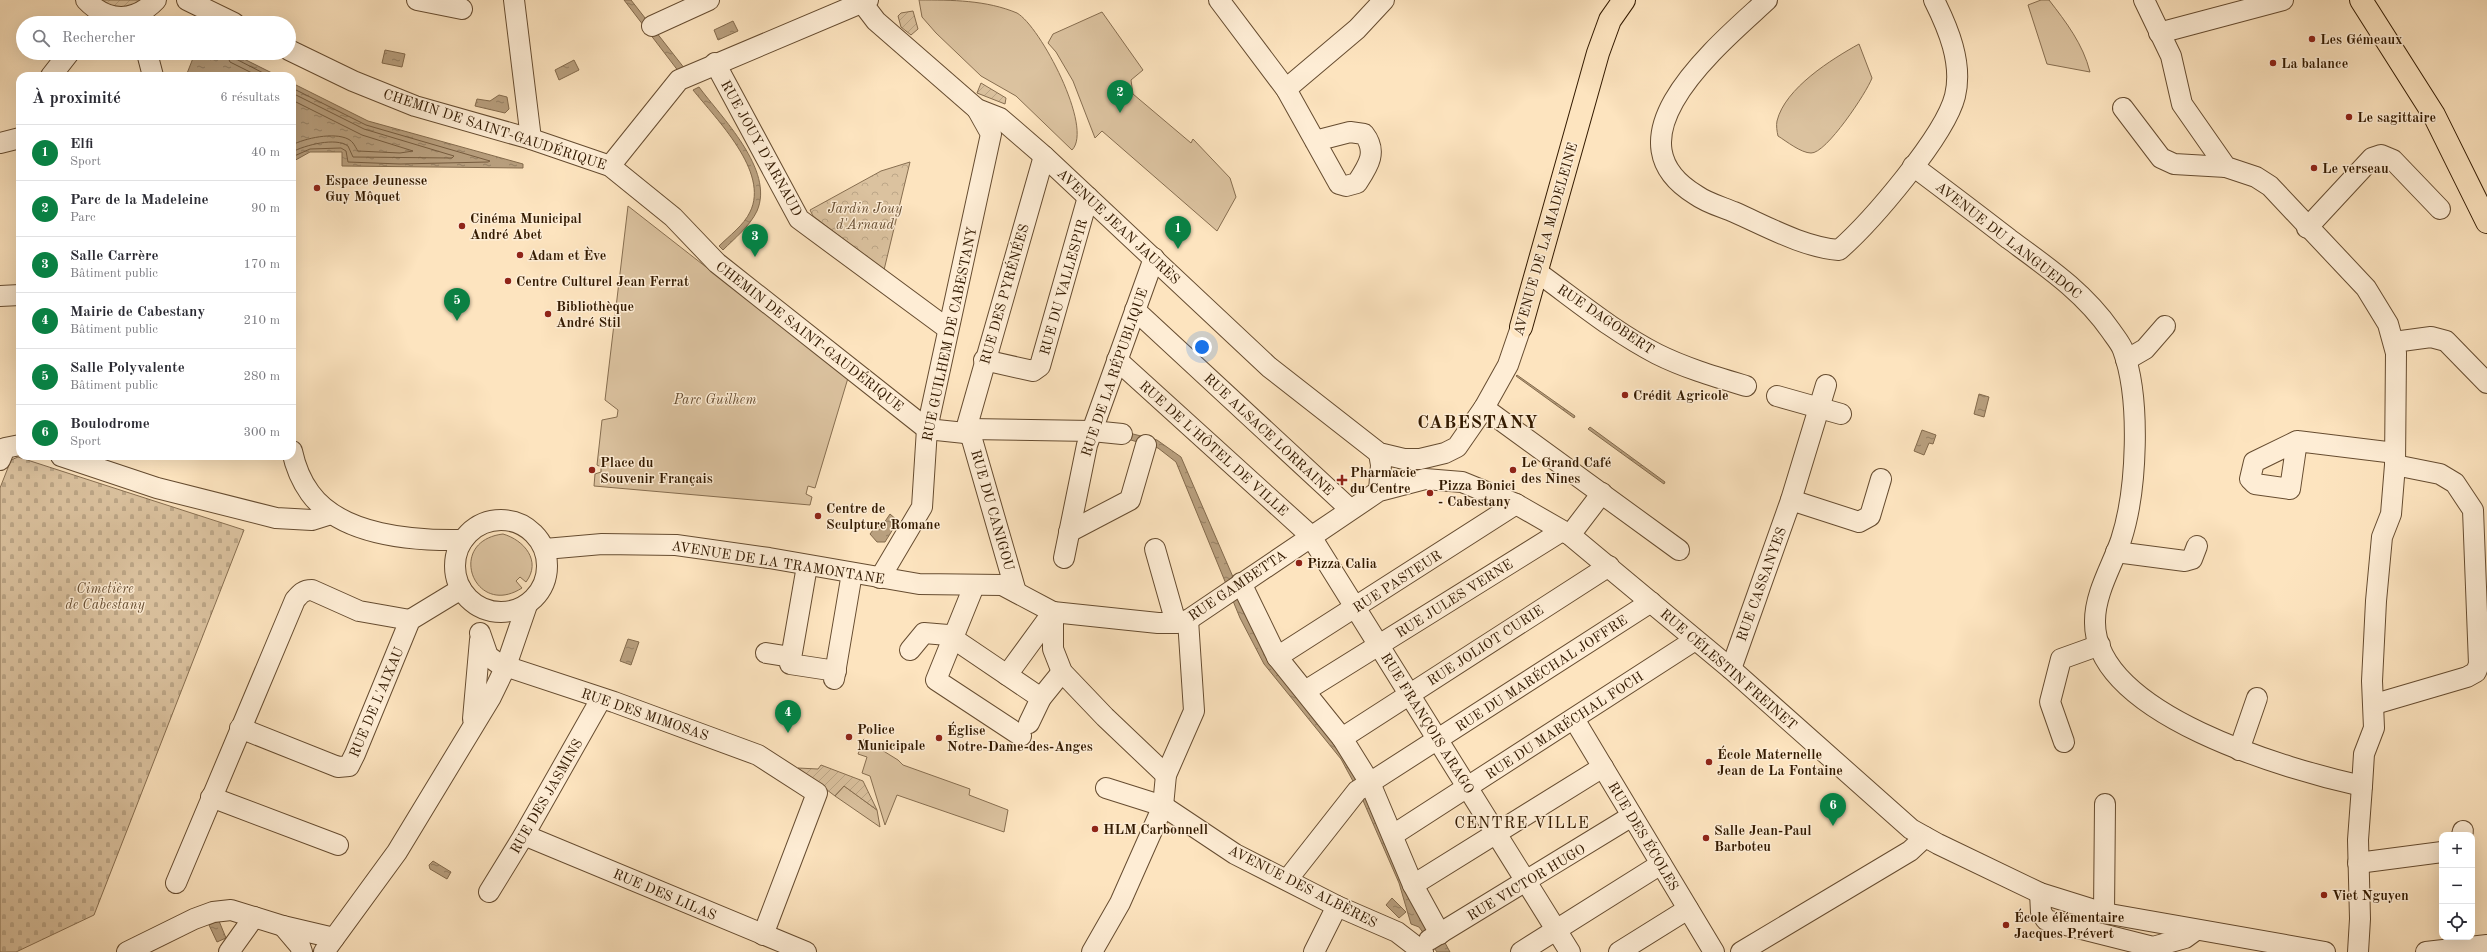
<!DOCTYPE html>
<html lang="fr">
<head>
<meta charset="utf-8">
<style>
  :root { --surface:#fff; --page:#f2f2f3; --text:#2b2b33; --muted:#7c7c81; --line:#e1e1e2; --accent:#0b8043 }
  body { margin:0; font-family:"Old Standard TT",serif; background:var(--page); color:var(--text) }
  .controls { position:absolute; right:12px; bottom:12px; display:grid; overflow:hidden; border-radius:8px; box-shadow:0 4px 16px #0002 }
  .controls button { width:36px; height:36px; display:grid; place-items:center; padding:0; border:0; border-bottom:1px solid var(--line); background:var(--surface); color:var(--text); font:20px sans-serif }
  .you { position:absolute; left:1202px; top:347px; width:14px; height:14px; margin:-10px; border:3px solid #fff; border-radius:50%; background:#1a73e8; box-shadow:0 0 0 6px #1a73e833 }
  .badge { display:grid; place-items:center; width:26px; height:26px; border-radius:50%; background:var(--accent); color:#fff; font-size:13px; font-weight:700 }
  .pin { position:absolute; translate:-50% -33px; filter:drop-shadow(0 1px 2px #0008) }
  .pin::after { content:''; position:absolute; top:21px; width:14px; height:12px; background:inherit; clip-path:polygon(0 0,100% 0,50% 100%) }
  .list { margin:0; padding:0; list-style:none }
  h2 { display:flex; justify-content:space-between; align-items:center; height:52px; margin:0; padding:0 16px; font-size:17px }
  h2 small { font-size:13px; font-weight:400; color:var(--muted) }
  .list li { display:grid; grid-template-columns:26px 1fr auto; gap:12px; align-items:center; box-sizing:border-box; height:56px; padding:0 16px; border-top:1px solid var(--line) }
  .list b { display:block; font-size:15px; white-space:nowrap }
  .list p { margin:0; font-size:13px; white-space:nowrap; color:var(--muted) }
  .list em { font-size:13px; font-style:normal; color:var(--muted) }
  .icon { flex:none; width:22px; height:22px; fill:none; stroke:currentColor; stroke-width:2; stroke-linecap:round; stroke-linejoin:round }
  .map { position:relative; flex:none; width:2487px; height:952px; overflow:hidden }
  .search { position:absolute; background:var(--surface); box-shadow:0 4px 16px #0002; left:16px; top:16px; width:280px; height:44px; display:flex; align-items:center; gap:10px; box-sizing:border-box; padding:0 14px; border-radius:22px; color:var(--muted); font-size:15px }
  .panel { position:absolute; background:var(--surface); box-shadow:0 4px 16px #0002; left:16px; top:72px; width:280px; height:388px; border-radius:12px }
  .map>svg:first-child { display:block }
</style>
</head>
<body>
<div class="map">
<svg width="2487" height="952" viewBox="0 0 2487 952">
  <defs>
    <pattern id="forest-crowns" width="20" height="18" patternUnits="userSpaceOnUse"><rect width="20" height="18" fill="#dbc29f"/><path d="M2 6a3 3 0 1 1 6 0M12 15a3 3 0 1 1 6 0" fill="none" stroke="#bca687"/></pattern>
    <pattern id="cemetery-stones" width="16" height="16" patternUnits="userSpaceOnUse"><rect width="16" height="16" fill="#dbc29f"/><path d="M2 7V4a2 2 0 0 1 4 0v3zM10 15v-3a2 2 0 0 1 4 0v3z" fill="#bca687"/></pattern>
    <pattern id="garden-furrows" width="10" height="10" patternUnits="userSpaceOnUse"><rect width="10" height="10" fill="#dbc29f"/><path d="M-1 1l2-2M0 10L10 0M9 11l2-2" fill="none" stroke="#bca687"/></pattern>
    <pattern id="water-ripples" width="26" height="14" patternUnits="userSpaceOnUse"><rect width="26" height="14" fill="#b89f7e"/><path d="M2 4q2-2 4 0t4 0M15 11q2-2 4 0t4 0" fill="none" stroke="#968165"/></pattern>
  </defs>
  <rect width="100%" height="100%" fill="#fde4bf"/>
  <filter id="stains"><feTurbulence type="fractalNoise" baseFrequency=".005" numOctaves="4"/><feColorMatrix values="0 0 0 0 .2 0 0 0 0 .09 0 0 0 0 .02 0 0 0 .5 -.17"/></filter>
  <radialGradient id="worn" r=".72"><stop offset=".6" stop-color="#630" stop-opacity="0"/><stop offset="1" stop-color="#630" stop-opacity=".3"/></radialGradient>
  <g fill="#dbc29f" stroke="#876e50">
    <path d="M919,0c33,0 67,0 98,13 23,13 77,115 55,137l-56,-54 -35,-20 -45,-43 -14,-16z"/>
    <path d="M2041,0h8c17,22 34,44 41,72l-43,-8 -19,-59z"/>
    <polygon points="1102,12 1143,70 1131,80 1133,94 1191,143 1193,139 1230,178 1236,197 1217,231 1102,131 1095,138 1073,81 1056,52 1048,43 1053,34"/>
    <path d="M1859,44l13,34c-5,14 -46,76 -61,75 -10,0 -25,-12 -33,-17 -1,-4 -2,-11 -1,-15 8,-33 55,-62 82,-77z"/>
    <polygon points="628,206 848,378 815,488 808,486 806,494 812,497 810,505 594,486 595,474 601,472 601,467 597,465 602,420 617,417 618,410 605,400"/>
    <path d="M503,534c21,6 39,27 23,48l-6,-5 -4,4 6,7c-48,31 -77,-47 -19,-54z"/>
    <polygon points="864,739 898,760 903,765 970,789 969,795 1008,810 1004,832 897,795 885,825 870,776 862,773 867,757 858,754"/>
    <polygon points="844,786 877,810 880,827 835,796"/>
  </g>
  <polygon fill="url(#forest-crowns)" stroke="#876e50" points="910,162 884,270 813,216 810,210 881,171"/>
  <polygon fill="url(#cemetery-stones)" stroke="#876e50" points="18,457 244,530 94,915 16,952 0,952 0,488 11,460"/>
  <g fill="url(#garden-furrows)" stroke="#876e50">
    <polygon points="86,0 156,0 135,15"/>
    <polygon points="913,11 918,29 911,35 901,27 898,16 901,13"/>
    <polygon points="981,83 1006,98 1005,104 977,93"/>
    <polygon points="821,765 863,781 877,810 844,786 835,796 798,768 818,769"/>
  </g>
  <g fill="url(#water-ripples)" stroke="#836a4c">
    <polygon points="624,0 631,0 685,69 679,72"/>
    <polygon points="733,21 738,31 718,40 714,30"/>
    <polygon points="385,50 405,54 402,67 382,63"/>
    <polygon points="195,53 232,53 278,76 186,76"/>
    <polygon points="574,60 579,70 559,80 555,70"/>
    <polygon points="292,83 368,121 523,164 523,168 342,166 342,152 310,152 292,162"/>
    <path d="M699,87c22,30 76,83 58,124 -7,15 -23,28 -34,39l-4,-4c10,-10 25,-21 31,-34 20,-40 -34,-93 -57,-122z"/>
    <polygon points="499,95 507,97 509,109 505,113 475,106 477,99 490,101"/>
    <polygon points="1517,375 1575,416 1574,418 1516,376"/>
    <polygon points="1979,394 1989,397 1984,417 1974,414"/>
    <polygon points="1590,427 1665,482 1664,484 1588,429"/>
    <polygon points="1922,430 1936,435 1933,444 1929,443 1924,455 1914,451"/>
    <polygon points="1125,432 1157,440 1181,457 1233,577 1260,634 1330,731 1450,952 1437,952 1419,927 1411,924 1399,883 1361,796 1341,759 1264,664 1240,618 1176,462 1158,448 1124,438"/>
    <polygon points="890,514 898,521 885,542 877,542 870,534 876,526 882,526"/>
    <polygon points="628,639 639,642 631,665 620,661"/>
    <polygon points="433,861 451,872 447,879 430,869 429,865"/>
    <polygon points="1392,898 1406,912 1399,918 1386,905"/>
    <polygon points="219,921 226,938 217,942 209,925"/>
  </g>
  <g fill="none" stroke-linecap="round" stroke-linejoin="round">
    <g stroke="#765c3f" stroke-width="1">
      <polyline points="226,53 230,62 258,76"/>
      <polyline points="231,53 234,58 269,76"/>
      <polyline points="292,88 366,125 490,161 488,162 400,164 348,162 346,151 341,148 310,149 292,157"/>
      <path d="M292,93l72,36 90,27 -2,2 -99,-1 -5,-11c-12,-9 -43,-1 -56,6"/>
      <path d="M292,100l70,35 51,16 -13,2 -42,-2c-3,-4 -4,-9 -10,-12 -14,-7 -43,-1 -56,6"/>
    </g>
    <defs>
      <g id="minor">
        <path d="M86,0c22,23 49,22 70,0"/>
        <polyline points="187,0 234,23"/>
        <polyline points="417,0 462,9"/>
        <polyline points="514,0 531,139"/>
        <polyline points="860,0 876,21 977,109 1000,118 1044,156 1269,367 1379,453 1404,459 1420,459 1445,453 1457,447 1484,408 1508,365 1521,327"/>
        <path d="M1219,0l67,89 53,95 7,2 11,-3c11,-17 21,-31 7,-49l-14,-2 -35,9"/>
        <path d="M1767,0c-45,42 -165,138 -71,195 11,8 26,12 38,17 34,15 69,35 105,38 32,-28 106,-114 116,-154 8,-33 -7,-68 -21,-96"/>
        <polyline points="2144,0 2171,56 2182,104 2226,167 2256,177 2270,186 2366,288 2388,324 2396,353 2395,465 2391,514 2382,537 2376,601 2372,681 2374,728 2364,754 2362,786 2358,840 2360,919 2358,952"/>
        <polyline points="652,26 709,0"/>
        <polyline points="2159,33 2283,0"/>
        <polyline points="289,50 353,81 415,106 531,139 610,166 673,217 717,263 927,429"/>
        <polyline points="147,53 153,76"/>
        <polyline points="715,63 799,219 948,329"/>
        <polyline points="51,76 69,53"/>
        <polyline points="1286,89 1357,29 1384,0"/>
        <polyline points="2123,108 2161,158 2174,164 2226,167"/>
        <polyline points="0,143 20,138"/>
        <polyline points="610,166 679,80 868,0"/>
        <path d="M1913,166c32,24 64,48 96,73 38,28 75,53 102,92 4,6 10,13 12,19 18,49 14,141 -2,190 -9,26 -26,53 -26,81 -2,94 195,149 267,165"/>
        <polyline points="2307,228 2372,158 2381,155 2393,160 2440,209"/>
        <path d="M1537,272c39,28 77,60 120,82 28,14 59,23 89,32"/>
        <polyline points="0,296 20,295"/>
        <polyline points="1135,310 1350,509"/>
        <polyline points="2394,342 2431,337 2446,341 2487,383"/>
        <polyline points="984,360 1033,371 1040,366 1088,197"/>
        <polyline points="1117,360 1310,535 1570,952"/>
        <polyline points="2126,360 2145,349 2165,326"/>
        <polyline points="1777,396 1841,414"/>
        <polyline points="1484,408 1679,550"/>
        <polyline points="927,429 965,433 969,429 1092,431 1122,434"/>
        <polyline points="969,429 1016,592"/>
        <polyline points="965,433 1044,156"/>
        <polyline points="2297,441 2290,489 2255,484 2250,479 2254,462 2297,441 2395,453"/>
        <path d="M292,451c3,14 10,31 18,42 31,43 105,48 153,47"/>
        <polyline points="1379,453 1381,465 1379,491"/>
        <polyline points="61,456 157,488 276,518 312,520 331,514"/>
        <polyline points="0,460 5,448 20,445"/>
        <polyline points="1791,500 1859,522 1870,516 1881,479"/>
        <circle cx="501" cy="566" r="46"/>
        <polyline points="1069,532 1130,500 1146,445"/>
        <polyline points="1570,535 1602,493"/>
        <polyline points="545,549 602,544 676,545 769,558 919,584 1002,585 1053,612 1158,623 1176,623 1188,620 1379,491 1425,479 1462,482 1516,504 1570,535 1731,669 1911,829 1938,844 2040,893 2104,913 2325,952"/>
        <polyline points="1155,549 1176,623"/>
        <polyline points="2116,552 2185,561 2192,559 2197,546"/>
        <polyline points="1064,558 1087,445 1154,258"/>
        <polyline points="807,566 790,664 836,671"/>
        <polyline points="880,578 922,507 927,429 991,134 977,109"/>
        <polyline points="1241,583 1277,657 1342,738 1370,783 1413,885 1440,934"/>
        <polyline points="974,586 936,680 1021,736"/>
        <polyline points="1053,612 1053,649 1062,672 1105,717 1166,775"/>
        <polyline points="480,633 488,656 499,664 614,702 758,755 817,793 763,935"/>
        <polyline points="910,650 924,633 948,635 1041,698"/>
        <polyline points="766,653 791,657"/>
        <polyline points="1277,657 1516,504"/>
        <polyline points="1731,669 1791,500 1826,385"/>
        <polyline points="1007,675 1053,612"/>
        <polyline points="834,679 852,573"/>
        <polyline points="1305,691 1562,531"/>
        <polyline points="2375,704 2467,677 2476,672 2479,664 2473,510 2455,483 2440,474 2395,465"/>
        <polyline points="473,719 480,640"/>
        <polyline points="1574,719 1714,952"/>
        <polyline points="1029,723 1041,698 1062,672"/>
        <polyline points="240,728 338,767 349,766 355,754 410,620 461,589"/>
        <polyline points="1342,738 1609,566"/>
        <polyline points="2064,742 2050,702 2061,659 2100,645"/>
        <polyline points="2239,750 2257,698"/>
        <polyline points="1106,788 1163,806 1235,854 1337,906 1397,932 1423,952"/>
        <polyline points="211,797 338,845"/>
        <polyline points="524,835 806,952"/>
        <polyline points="1393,835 1695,640"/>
        <polyline points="2462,835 2463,831"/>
        <polyline points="2358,863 2442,852"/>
        <polyline points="1287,880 1357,791 1651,602"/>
        <path d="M176,883l119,-283c5,-6 8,-10 17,-10l47,21 51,9"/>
        <polyline points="1413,885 1603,767"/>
        <polyline points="489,892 524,835 601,699"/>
        <polyline points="2040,893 2041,912 2046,920 2153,947 2185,938 2196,930"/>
        <polyline points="2104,913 2105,804"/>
        <polyline points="283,926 300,946 302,952"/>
        <polyline points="1429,940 1632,816"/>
        <polyline points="127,952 194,919 213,912 231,910 283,926 334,938"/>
        <polyline points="229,952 254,917"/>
        <polyline points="324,952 397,852 491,697 506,666 527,605"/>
        <polyline points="1092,952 1120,903 1163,806 1166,775 1194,711 1188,620"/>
        <polyline points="1314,952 1337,906"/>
        <polyline points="1521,952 1661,864"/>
        <polyline points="1619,952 1688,909"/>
        <polyline points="1741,952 1910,851 1925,837"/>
        <polyline points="2426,952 2487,945"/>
      </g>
      <g id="major">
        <polyline points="2361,0 2434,115 2487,222"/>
        <polyline points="1521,327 1598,53 1610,20 1624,0"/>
      </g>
    </defs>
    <use href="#minor" stroke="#664c30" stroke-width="22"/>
    <use href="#major" stroke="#331a00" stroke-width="24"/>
    <use href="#minor" stroke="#feedd5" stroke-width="20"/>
    <use href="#major" stroke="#fde4bf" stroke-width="22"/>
  </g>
  <g fill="#8f2418" stroke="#feedd5" stroke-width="1.5">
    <circle cx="2312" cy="39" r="4"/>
    <circle cx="2273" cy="63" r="4"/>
    <circle cx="2349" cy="117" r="4"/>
    <circle cx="2314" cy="168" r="4"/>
    <circle cx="317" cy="188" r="4"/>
    <circle cx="462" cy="226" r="4"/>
    <circle cx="520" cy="255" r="4"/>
    <circle cx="508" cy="281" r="4"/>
    <circle cx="548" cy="314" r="4"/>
    <circle cx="1625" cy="395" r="4"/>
    <circle cx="592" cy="470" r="4"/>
    <circle cx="1513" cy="470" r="4"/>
    <path d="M1340 474h4v4h4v4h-4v4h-4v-4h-4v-4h4z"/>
    <circle cx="1430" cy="493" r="4"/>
    <circle cx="818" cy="516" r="4"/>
    <circle cx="1299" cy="563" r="4"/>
    <circle cx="849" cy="737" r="4"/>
    <circle cx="939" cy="738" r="4"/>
    <circle cx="1709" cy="762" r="4"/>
    <circle cx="1095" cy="829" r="4"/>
    <circle cx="1706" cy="838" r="4"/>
    <circle cx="2324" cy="895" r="4"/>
    <circle cx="2006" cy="925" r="4"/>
  </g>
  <g text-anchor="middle" stroke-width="3" stroke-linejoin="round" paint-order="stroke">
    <g font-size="14" font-weight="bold" fill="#331a00" stroke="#feedd5" text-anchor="start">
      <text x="2320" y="44">Les Gémeaux</text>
      <text x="2281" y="68">La balance</text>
      <text x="2357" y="122">Le sagittaire</text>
      <text x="2322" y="173">Le verseau</text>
      <text x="325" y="185">Espace Jeunesse<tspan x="325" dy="16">Guy Môquet</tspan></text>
      <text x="470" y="223">Cinéma Municipal<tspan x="470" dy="16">André Abet</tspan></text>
      <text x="528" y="260">Adam et Ève</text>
      <text x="516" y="286">Centre Culturel Jean Ferrat</text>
      <text x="556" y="311">Bibliothèque<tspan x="556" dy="16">André Stil</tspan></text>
      <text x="1633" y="400">Crédit Agricole</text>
      <text x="600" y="467">Place du<tspan x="600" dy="16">Souvenir Français</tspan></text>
      <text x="1521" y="467">Le Grand Café<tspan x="1521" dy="16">des Nines</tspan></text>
      <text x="1350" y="477">Pharmacie<tspan x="1350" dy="16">du Centre</tspan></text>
      <text x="1438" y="490">Pizza Bonici<tspan x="1438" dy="16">- Cabestany</tspan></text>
      <text x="826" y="513">Centre de<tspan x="826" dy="16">Sculpture Romane</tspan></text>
      <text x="1307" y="568">Pizza Calia</text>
      <text x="857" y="734">Police<tspan x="857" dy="16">Municipale</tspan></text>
      <text x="947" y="735">Église<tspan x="947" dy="16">Notre-Dame-des-Anges</tspan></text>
      <text x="1717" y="759">École Maternelle<tspan x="1717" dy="16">Jean de La Fontaine</tspan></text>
      <text x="1103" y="834">HLM Carbonnell</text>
      <text x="1714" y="835">Salle Jean-Paul<tspan x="1714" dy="16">Barboteu</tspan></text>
      <text x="2332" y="900">Viet Nguyen</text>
      <text x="2014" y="922">École élémentaire<tspan x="2014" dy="16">Jacques Prévert</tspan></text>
    </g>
    <g font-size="14" fill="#331a00" stroke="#feedd5">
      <text transform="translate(495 129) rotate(18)" y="5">CHEMIN DE SAINT-GAUDÉRIQUE</text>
      <text transform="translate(762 148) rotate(61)" y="5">RUE JOUY D'ARNAUD</text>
      <text transform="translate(1119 226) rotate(43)" y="5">AVENUE JEAN JAURÈS</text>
      <text transform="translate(1545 239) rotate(-74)" y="5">AVENUE DE LA MADELEINE</text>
      <text transform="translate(2009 240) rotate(38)" y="5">AVENUE DU LANGUEDOC</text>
      <text transform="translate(1063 287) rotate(-74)" y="5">RUE DU VALLESPIR</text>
      <text transform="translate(1004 294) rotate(-74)" y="5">RUE DES PYRÉNÉES</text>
      <text transform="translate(1606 319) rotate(34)" y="5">RUE DAGOBERT</text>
      <text transform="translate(949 334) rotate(-78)" y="5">RUE GUILHEM DE CABESTANY</text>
      <text transform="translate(810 336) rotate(38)" y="5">CHEMIN DE SAINT-GAUDÉRIQUE</text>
      <text transform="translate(1114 372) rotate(-71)" y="5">RUE DE LA RÉPUBLIQUE</text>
      <text transform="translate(1269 434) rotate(43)" y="5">RUE ALSACE LORRAINE</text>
      <text transform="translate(1214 448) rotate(42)" y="5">RUE DE L'HÔTEL DE VILLE</text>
      <text transform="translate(993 510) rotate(74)" y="5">RUE DU CANIGOU</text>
      <text transform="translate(778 562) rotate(9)" y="5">AVENUE DE LA TRAMONTANE</text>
      <text transform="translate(1397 581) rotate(-33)" y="5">RUE PASTEUR</text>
      <text transform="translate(1761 584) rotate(-70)" y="5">RUE CASSANYES</text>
      <text transform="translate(1237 585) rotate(-34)" y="5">RUE GAMBETTA</text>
      <text transform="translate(1454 598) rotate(-32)" y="5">RUE JULES VERNE</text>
      <text transform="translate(1485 645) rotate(-33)" y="5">RUE JOLIOT CURIE</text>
      <text transform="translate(1729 669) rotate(41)" y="5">RUE CÉLESTIN FREINET</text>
      <text transform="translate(1541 673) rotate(-33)" y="5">RUE DU MARÉCHAL JOFFRE</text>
      <text transform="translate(376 702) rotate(-67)" y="5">RUE DE L'AIXAU</text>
      <text transform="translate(645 714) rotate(19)" y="5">RUE DES MIMOSAS</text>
      <text transform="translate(1428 723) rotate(58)" y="5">RUE FRANÇOIS ARAGO</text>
      <text transform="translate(1564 725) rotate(-33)" y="5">RUE DU MARÉCHAL FOCH</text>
      <text transform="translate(546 796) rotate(-60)" y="5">RUE DES JASMINS</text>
      <text transform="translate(1644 836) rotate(59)" y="5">RUE DES ÉCOLES</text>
      <text transform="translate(1526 882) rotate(-31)" y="5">RUE VICTOR HUGO</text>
      <text transform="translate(1303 886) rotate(27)" y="5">AVENUE DES ALBÈRES</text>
      <text transform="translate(665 894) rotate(23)" y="5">RUE DES LILAS</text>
    </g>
    <g font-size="14" font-style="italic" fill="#654c30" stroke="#feedd5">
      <text x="865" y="213">Jardin Jouy<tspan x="865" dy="16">d'Arnaud</tspan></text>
      <text x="715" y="404">Parc Guilhem</text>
      <text x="105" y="593">Cimetière<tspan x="105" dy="16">de Cabestany</tspan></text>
    </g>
    <g font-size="16" letter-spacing="1" fill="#331a00" stroke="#feedd5">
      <text x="1522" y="828">CENTRE VILLE</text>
    </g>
    <g font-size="18" font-weight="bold" letter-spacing="1" fill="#331a00" stroke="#feedd5">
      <text x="1478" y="428">CABESTANY</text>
    </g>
  </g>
  <rect width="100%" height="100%" filter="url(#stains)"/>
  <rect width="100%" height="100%" fill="url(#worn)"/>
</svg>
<div class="controls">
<button>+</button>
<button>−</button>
<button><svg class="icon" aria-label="locate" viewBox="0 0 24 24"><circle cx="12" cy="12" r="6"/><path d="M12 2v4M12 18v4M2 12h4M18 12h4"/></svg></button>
</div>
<div class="you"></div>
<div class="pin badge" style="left:1178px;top:249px">1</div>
<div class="pin badge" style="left:1120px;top:113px">2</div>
<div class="pin badge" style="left:755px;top:257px">3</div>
<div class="pin badge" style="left:788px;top:733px">4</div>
<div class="pin badge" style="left:457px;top:321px">5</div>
<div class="pin badge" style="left:1833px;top:826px">6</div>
<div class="search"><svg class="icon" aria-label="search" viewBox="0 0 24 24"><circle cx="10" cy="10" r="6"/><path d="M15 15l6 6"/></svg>Rechercher</div>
<section class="panel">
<h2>À proximité<small>6 résultats</small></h2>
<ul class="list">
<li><span class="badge">1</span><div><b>Elfi</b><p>Sport</p></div><em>40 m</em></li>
<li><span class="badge">2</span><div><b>Parc de la Madeleine</b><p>Parc</p></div><em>90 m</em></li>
<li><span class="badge">3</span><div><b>Salle Carrère</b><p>Bâtiment public</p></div><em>170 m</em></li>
<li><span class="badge">4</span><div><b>Mairie de Cabestany</b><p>Bâtiment public</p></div><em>210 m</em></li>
<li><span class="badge">5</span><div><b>Salle Polyvalente</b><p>Bâtiment public</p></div><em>280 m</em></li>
<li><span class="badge">6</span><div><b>Boulodrome</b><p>Sport</p></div><em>300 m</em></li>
</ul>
</section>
</div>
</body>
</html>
